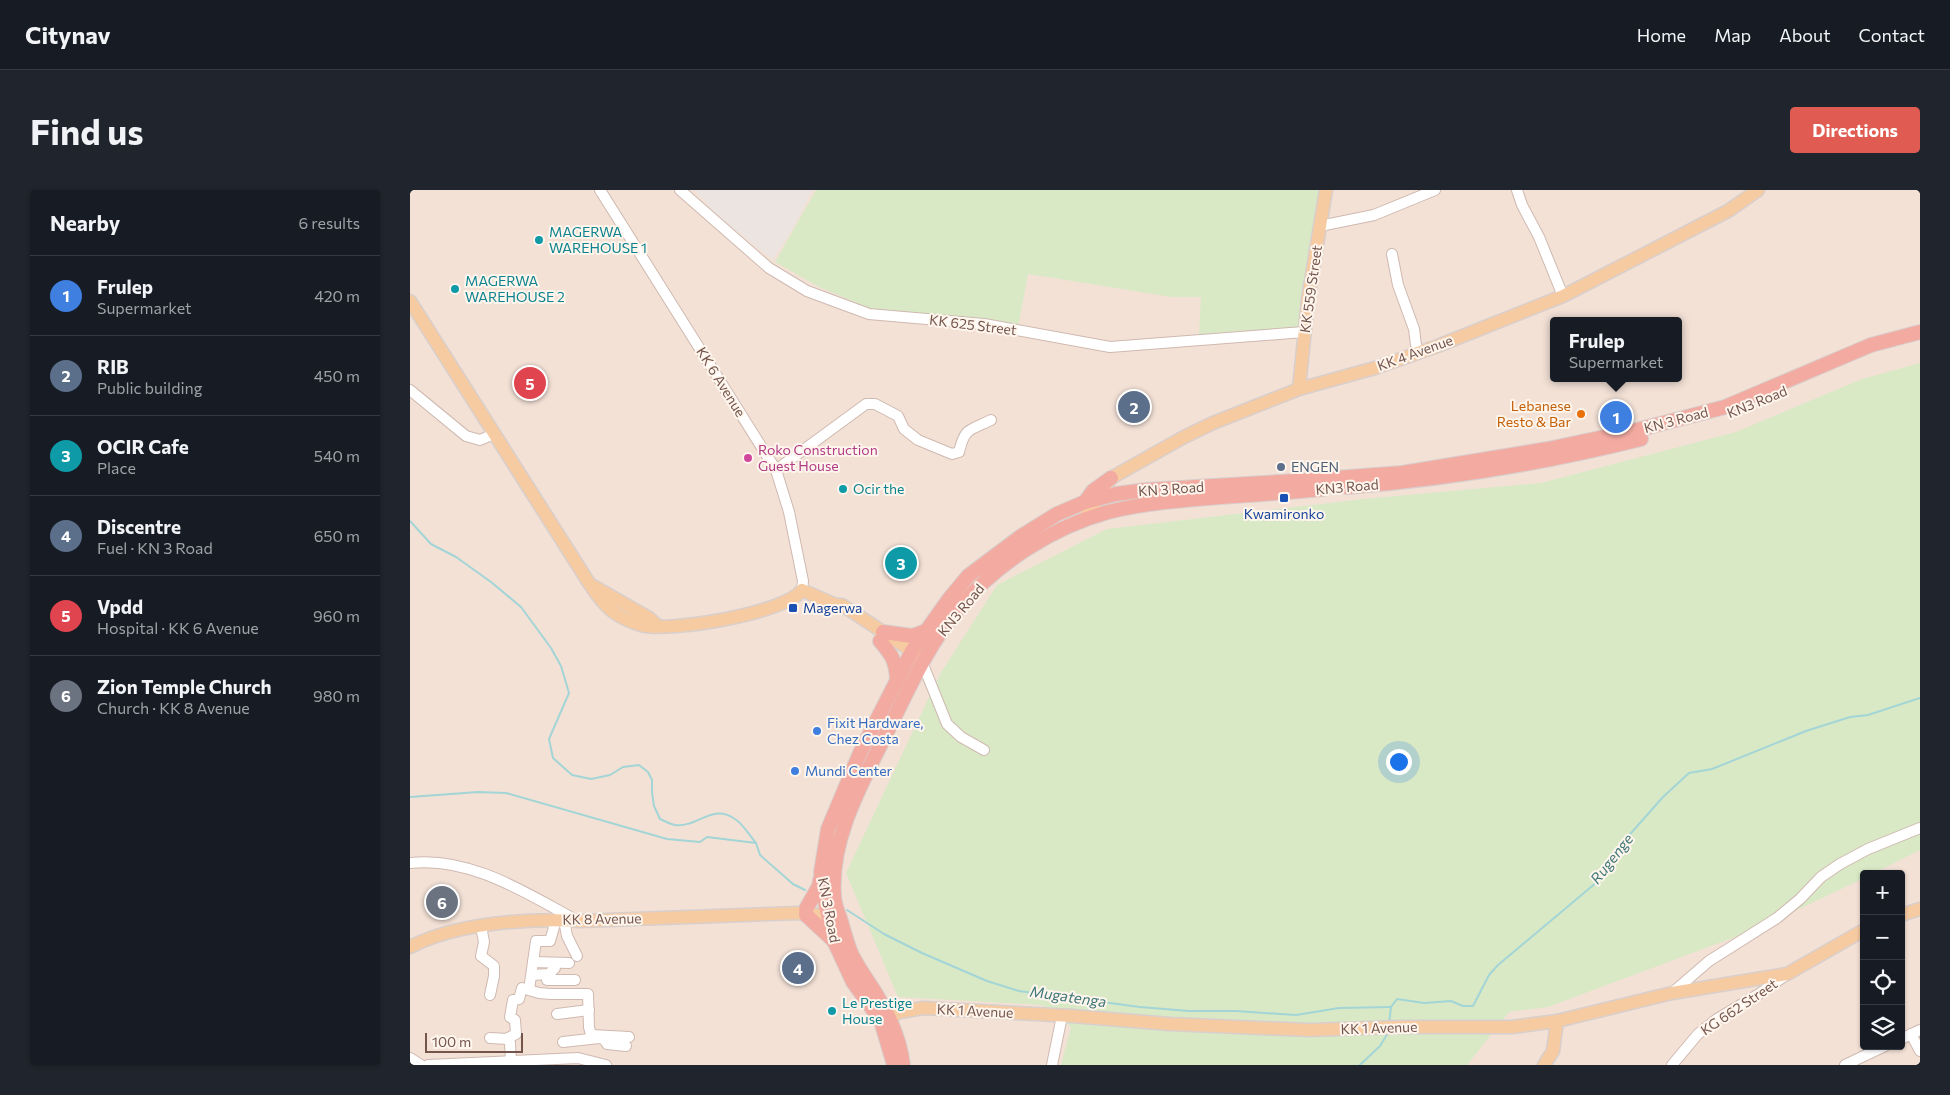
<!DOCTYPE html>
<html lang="en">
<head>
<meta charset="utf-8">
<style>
  :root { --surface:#171b24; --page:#20242c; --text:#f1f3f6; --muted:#9ea1a6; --line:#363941; --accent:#e05c52 }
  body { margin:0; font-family:Commissioner,sans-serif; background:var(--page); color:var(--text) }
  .controls { position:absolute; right:15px; bottom:15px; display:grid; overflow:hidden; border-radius:5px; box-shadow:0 1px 4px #0004 }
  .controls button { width:45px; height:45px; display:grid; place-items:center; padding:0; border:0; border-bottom:1px solid var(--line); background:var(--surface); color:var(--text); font:25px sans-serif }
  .scale { position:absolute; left:15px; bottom:12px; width:98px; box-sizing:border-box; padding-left:5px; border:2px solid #74554c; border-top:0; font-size:14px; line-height:18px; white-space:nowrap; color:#74554c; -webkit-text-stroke:4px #fef5ed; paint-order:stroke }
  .you { position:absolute; left:988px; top:571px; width:18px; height:18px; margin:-12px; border:4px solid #fff; border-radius:50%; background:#1a73e8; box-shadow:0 0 0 8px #1a73e833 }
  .badge { display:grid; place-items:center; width:32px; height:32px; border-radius:50%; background:var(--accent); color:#fff; font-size:16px; font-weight:700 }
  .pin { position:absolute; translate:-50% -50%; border:2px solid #fff; box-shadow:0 1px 5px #0006 }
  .popup { position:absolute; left:1140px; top:127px; width:132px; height:65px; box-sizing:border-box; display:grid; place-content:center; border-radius:5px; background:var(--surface); filter:drop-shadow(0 1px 4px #0005); font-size:16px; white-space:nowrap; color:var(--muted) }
  .popup b { font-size:19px; color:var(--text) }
  .popup::after { content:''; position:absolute; left:50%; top:100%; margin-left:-10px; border:10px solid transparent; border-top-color:var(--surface) }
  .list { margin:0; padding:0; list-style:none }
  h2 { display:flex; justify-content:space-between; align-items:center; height:65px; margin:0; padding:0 20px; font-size:21px }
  h2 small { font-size:16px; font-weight:400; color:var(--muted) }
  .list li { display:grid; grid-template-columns:32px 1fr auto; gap:15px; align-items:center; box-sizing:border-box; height:80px; padding:0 20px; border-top:1px solid var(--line) }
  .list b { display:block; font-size:19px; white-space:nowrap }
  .list p { margin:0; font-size:16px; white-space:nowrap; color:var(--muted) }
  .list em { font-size:16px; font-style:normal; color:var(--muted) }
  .icon { flex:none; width:28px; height:28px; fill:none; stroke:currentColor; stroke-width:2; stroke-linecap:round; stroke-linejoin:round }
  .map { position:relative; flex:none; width:1510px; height:875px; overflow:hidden; border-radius:5px }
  header { display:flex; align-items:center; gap:30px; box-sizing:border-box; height:70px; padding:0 25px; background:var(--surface); border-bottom:1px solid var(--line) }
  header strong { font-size:24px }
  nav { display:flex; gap:28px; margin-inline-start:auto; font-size:18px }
  .intro { display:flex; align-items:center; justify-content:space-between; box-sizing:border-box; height:120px; padding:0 30px }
  h1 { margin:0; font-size:35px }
  .button { padding:12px 22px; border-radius:5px; background:var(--accent); color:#fff; font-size:18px; font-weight:700 }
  main { display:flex; gap:30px; padding:0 30px }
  aside { flex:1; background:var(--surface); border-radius:5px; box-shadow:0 1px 4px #0004 }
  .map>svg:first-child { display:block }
</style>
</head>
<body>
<header>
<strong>Citynav</strong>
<nav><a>Home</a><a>Map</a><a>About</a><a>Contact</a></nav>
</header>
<div class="intro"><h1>Find us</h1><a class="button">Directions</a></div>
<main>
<aside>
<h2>Nearby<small>6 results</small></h2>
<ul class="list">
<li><span class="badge" style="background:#3f7fe0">1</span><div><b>Frulep</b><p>Supermarket</p></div><em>420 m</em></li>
<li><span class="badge" style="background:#5c6f8a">2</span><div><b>RIB</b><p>Public building</p></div><em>450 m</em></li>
<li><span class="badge" style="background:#0f9aa8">3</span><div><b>OCIR Cafe</b><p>Place</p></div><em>540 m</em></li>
<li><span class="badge" style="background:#5c6f8a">4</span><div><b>Discentre</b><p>Fuel · KN 3 Road</p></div><em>650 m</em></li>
<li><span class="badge" style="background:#e0444e">5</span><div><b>Vpdd</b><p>Hospital · KK 6 Avenue</p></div><em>960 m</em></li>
<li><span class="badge" style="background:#6b7280">6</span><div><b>Zion Temple Church</b><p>Church · KK 8 Avenue</p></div><em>980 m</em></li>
</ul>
</aside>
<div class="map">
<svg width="1510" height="875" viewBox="0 0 1510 875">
  <rect width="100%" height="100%" fill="#fbf0e7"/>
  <path fill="#f3e1d6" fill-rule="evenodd" d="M0,0h1510v875h-1510zM1144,131h124v57h-124zM1454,684h37v172h-37z"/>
  <polygon fill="#ece4e0" points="284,0 403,0 386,33 363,70 305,23"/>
  <g fill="#d9e9c6">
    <polygon points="406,0 912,0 889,137 789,144 791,107 762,107 618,84 608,138 569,131 459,118 409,97 365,72"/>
    <polygon points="1510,173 1510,660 1462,684 1454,684 1454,688 1352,737 1138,817 1099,822 1057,875 651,875 661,837 632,815 488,807 436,683 530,484 587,395 697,339 953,309 1131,293 1326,242 1452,189"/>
  </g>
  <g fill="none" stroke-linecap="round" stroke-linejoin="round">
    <g stroke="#a3d5d6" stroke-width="2">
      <path d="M0,331l21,23 25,13 35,25 30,25 30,41 10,18 8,27 -20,46 4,19 19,17 19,4 19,-4 13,-8 16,-2 9,7 4,8v12l2,14 6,13c5,2 10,5 15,6 22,3 37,-22 60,-6 8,5 15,17 21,24"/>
      <polyline points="0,607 68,602 96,603 257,649 290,652 297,647 346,653 350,665 383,694 395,700"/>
      <polyline points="437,720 474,744 512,763 577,791 609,801 730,817 779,821 826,821 886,825 929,818 981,817"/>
      <polyline points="979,834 981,817 987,809 1014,813 1041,811 1053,816 1063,816 1079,785 1088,775 1187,692 1214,651 1253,607 1279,583 1302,579 1396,541 1440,527 1458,525 1510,508"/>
      <polyline points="950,875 970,856 978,843"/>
    </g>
    <defs>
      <g id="minor">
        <polyline points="190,0 366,280 379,322 393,391 392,400"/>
        <polyline points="270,0 359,78 397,101 459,124 574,134 700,157 894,142"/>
        <polyline points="1107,0 1112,15 1129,47 1153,106"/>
        <polyline points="910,36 964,25 1025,0"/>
        <polyline points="982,64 988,95 1004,139 1007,163"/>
        <polyline points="0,200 56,246 70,250 84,244"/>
        <path d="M366,280l90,-66h9l23,12 6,13 14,11 34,14 7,-2c6,-25 10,-21 32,-32"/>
        <polyline points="512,472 537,534 551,547 574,560"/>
        <path d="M0,673c60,-7 116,30 166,57"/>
        <polyline points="154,730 157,746 167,766"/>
        <polyline points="71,736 74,752 71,766 84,776 84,786 80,805"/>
        <polyline points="123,772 159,773"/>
        <polyline points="122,785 139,784 145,778 144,774"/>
        <polyline points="137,790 165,790"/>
        <polyline points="119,800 126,751 140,751 146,730"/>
        <polyline points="1262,803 1299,771 1367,728 1390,709 1411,687 1430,674 1458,659 1510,638"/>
        <polyline points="147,824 179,820"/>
        <polyline points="1501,844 1510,861"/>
        <polyline points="80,848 98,849"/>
        <polyline points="1491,849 1510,840"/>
        <polyline points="153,852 189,848 194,849 197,854 216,856"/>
        <polyline points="0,868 11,875"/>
        <polyline points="101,872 100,853 98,848 106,844 105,830 100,827 103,810 109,809 112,798 129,803 141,804 178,804 179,837 181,845 219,847"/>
        <polyline points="18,875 168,868 196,875"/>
        <polyline points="642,875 652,826"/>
        <polyline points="1262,875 1288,844 1307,829 1349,804 1376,785"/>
        <polyline points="1435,875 1475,856"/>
      </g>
      <g id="major">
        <path d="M0,111l179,282c15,23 25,34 52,42 27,8 145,-12 161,-35l34,15h6l70,46 10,11"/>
        <polyline points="889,199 898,109 916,0"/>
        <polyline points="673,331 697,293 701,288 774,247 803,233 889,199 965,178 1025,157 1153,106 1318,21 1348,0"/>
        <polyline points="183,396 239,428 248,436"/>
        <polyline points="1491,725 1510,719"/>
        <path d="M0,757c46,-24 118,-29 170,-26l218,-8 40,4"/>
        <polyline points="471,831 490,822 513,818 662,826 760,834 899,840 991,837 1102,837 1147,831 1262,803 1377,784 1454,740"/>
        <polyline points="1134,875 1143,861 1147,831"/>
      </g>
      <g id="highway">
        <path d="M937,297c100,-8 198,-24 294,-48"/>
        <polyline points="675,312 683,301 701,288"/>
        <polyline points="473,442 502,446 516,441"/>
        <path d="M470,451c12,14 16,20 17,39"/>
        <polyline points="396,719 409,696 410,690"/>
        <polyline points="396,725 423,750"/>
        <polyline points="484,875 471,831 443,792 424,751 413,703 411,682 418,639 450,563 502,461 539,409 558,386 610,347 647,324 675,312 706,304 736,300 886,291 992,283 1138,259 1227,240 1315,217 1461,155 1510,142"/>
        <path d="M493,875c-3,-26 -14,-50 -27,-71 -8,-13 -17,-25 -24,-39 -5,-11 -8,-23 -11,-34 -3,-8 -7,-18 -7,-26 -4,-57 28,-112 52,-161 22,-43 41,-88 72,-125 38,-45 94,-82 150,-97 36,-9 75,-12 112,-15 34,-2 69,-5 103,-8"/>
      </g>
    </defs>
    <use href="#minor" stroke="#cfb9b0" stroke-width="12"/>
    <use href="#major" stroke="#d8cfcd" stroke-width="15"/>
    <use href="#highway" stroke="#d8cfcd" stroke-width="16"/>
    <use href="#minor" stroke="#fff" stroke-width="10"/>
    <use href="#major" stroke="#f7cba2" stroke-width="12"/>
    <use href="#highway" stroke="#f3aaa1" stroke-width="14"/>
  </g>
  <g fill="#0f9aa8" stroke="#fef5ed" stroke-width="2">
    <circle cx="129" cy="50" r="5"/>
    <circle cx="45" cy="99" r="5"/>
    <circle cx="433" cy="299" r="5"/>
    <circle cx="422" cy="821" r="5"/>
  </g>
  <circle fill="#e8710a" stroke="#fef5ed" stroke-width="2" cx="1171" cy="224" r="5"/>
  <circle fill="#d1479c" stroke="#fef5ed" stroke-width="2" cx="338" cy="268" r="5"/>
  <circle fill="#5c6f8a" stroke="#fef5ed" stroke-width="2" cx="871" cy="277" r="5"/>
  <g fill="#1a4fb4" stroke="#fef5ed" stroke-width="2">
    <rect x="869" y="303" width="10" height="10" rx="2.5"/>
    <rect x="378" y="413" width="10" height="10" rx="2.5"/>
  </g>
  <g fill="#3f7fe0" stroke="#fef5ed" stroke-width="2">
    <circle cx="407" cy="541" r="5"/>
    <circle cx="385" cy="581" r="5"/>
  </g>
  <g text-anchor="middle" stroke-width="4" stroke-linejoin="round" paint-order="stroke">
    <g font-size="14" fill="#0d838f" stroke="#fef5ed" text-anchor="start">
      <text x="139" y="47">MAGERWA<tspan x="139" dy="16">WAREHOUSE 1</tspan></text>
      <text x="55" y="96">MAGERWA<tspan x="55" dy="16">WAREHOUSE 2</tspan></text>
      <text x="443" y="304">Ocir the</text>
      <text x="432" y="818">Le Prestige<tspan x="432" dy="16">House</tspan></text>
    </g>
    <g font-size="14" fill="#74554c" stroke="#fef5ed">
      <text transform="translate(901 99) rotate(-82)" y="5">KK 559 Street</text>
      <text transform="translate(563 135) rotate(7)" y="5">KK 625 Street</text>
      <text transform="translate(1005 163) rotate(-20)" y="5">KK 4 Avenue</text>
      <text transform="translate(311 192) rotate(58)" y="5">KK 6 Avenue</text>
      <text transform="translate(1347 212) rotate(-22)" y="5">KN3 Road</text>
      <text transform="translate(1266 230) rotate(-15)" y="5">KN 3 Road</text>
      <text transform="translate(937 297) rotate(-5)" y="5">KN3 Road</text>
      <text transform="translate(761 299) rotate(-4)" y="5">KN 3 Road</text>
      <text transform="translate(551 420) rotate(-50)" y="5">KN3 Road</text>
      <text transform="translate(419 720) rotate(79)" y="5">KN 3 Road</text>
      <text transform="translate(192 729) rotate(-1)" y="5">KK 8 Avenue</text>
      <text transform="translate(1329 817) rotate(-34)" y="5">KG 662 Street</text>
      <text transform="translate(565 821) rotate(3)" y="5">KK 1 Avenue</text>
      <text transform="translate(969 838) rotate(-2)" y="5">KK 1 Avenue</text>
    </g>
    <g font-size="14" fill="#c56008" stroke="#fef5ed" text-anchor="end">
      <text x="1161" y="221">Lebanese<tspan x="1161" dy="16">Resto &amp; Bar</tspan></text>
    </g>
    <g font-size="14" fill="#b23c85" stroke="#fef5ed" text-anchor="start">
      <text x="348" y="265">Roko Construction<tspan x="348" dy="16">Guest House</tspan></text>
    </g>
    <g font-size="14" fill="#4e5e75" stroke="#fef5ed" text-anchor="start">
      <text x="881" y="282">ENGEN</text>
    </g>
    <g font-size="14" fill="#164399" stroke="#fef5ed">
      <text x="874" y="329">Kwamironko</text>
      <text x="393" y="423" text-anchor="start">Magerwa</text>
    </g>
    <g font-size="14" fill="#366cbe" stroke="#fef5ed" text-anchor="start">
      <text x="417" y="538">Fixit Hardware,<tspan x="417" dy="16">Chez Costa</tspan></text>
      <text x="395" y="586">Mundi Center</text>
    </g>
    <g font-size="15" font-style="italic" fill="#407878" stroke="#fef5ed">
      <text transform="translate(1202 669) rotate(-52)" y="5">Rugenge</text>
      <text transform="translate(658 807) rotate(8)" y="5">Mugatenga</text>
    </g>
  </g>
</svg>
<div class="controls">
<button>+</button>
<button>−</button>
<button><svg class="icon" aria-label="locate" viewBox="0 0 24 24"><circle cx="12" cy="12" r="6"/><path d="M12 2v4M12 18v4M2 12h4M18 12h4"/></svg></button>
<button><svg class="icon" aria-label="layers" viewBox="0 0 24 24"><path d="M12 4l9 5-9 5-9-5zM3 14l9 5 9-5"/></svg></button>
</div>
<div class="scale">100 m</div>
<div class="you"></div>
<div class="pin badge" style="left:1206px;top:227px;background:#3f7fe0">1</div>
<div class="popup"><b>Frulep</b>Supermarket</div>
<div class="pin badge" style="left:724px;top:217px;background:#5c6f8a">2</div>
<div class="pin badge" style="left:491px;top:373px;background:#0f9aa8">3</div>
<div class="pin badge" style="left:388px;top:778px;background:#5c6f8a">4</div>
<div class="pin badge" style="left:120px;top:193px;background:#e0444e">5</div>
<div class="pin badge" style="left:32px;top:712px;background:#6b7280">6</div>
</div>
</main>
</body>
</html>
